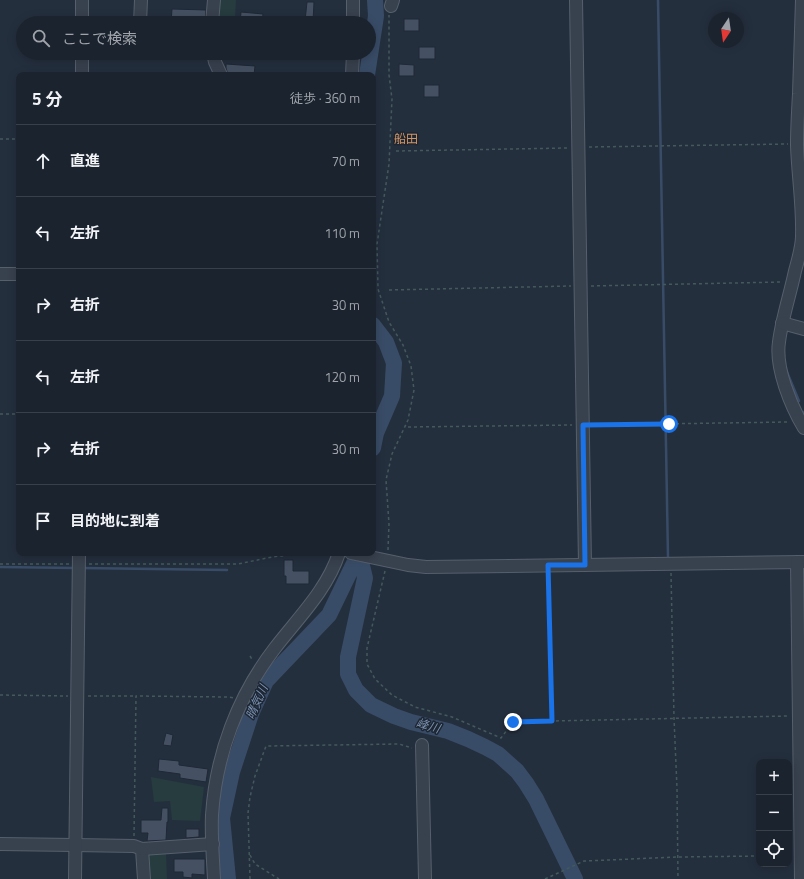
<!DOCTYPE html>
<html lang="ja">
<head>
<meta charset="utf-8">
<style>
  :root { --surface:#1b232e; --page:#282f3a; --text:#f1f3f6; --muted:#a0a4aa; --line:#39404a }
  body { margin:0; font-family:"Titillium Web","Noto Sans JP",sans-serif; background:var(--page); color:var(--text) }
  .controls { position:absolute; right:12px; bottom:12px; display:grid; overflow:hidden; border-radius:8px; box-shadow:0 2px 10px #0003 }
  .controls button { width:36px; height:36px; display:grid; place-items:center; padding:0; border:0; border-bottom:1px solid var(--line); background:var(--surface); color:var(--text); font:20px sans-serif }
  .compass { position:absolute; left:708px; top:12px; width:36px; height:36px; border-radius:50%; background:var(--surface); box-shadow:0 2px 10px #0003; rotate:193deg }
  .stop { position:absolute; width:12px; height:12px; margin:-9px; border:3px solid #1a73e8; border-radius:50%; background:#fff }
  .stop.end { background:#1a73e8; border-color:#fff; box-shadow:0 1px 4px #0008 }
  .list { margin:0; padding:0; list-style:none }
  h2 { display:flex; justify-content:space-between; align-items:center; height:52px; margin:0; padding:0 16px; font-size:17px }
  h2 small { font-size:13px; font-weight:400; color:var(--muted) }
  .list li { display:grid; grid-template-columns:26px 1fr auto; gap:12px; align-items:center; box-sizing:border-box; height:72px; padding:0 16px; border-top:1px solid var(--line) }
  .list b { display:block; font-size:15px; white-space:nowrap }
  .list em { font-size:13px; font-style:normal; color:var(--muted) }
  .icon { flex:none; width:22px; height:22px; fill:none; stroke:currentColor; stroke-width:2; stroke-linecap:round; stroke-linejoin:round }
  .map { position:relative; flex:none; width:804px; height:879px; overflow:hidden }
  .search { position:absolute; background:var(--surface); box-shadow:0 2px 10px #0003; left:16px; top:16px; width:360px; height:44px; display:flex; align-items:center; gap:10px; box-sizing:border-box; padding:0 14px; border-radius:22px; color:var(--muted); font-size:15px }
  .panel { position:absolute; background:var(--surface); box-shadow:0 2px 10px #0003; left:16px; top:72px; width:360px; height:484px; border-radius:8px }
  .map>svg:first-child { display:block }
</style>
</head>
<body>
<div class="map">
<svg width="804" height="879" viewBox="0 0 804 879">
  <rect width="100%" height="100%" fill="#242f3e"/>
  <g fill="#263c3f">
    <polygon points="212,0 236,0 235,18 211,19"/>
    <polygon points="151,777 204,787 200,821 172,820 170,801 154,802"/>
    <polygon points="138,853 166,853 167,879 139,879"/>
  </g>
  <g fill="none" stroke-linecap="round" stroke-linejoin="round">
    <g stroke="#394c67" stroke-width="2.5">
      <polyline points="658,0 668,557"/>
      <polyline points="787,372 799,401"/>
      <polyline points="803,412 804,414"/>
      <polyline points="0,567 75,568"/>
      <polyline points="82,568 227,570"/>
    </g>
    <g stroke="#394c67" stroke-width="16">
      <polyline points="367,75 376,16 375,0"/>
      <polyline points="373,325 386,342 394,363 392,396 376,433 373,448"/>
      <polyline points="359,553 365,578 348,657 348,674 356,690 371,705 394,716 411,722 448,731 468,739 485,747 498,754 517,771 526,783 536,799 575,879"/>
      <polyline points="228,879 222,818 232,772 251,714 266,681 329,615 359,553"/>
    </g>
  </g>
  <g fill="#455162" stroke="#1f2835">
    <polygon points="307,2 314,2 313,22 305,21"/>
    <polygon points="172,9 206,10 205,23 171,23"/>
    <polygon points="241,12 263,14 262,23 240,23"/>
    <rect x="404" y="19" width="15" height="12"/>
    <rect x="419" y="47" width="16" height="12"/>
    <polygon points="226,64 255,66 254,75 228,75 226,68"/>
    <polygon points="399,64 414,65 414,76 399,76"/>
    <rect x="424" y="85" width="15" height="12"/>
    <polygon points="284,560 293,560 293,571 309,571 309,584 286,584 286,576 284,576"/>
    <polygon points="166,733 173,735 171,746 163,745"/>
    <polygon points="159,759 179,761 179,765 208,769 206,782 180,778 180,774 158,771"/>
    <polygon points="162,808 168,808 168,822 167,822 166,840 147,841 148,833 141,833 141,820 161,820"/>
    <polygon points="186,829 199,829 199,837 186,838"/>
    <polygon points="174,859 205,859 205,875 192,874 192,878 183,877 183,872 174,872"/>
  </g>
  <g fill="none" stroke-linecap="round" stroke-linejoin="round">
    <defs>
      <g id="minor">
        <polyline points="353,0 353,23"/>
        <polyline points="576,0 585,565"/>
        <path d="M802,0c-1,31 -2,63 -3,94 -1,17 -2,34 -2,51 1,31 6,60 5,91 0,11 -4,24 -7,35 -5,24 -13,47 -16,71 -4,26 12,64 25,86"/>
        <polyline points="391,6 393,0"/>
        <polyline points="82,23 82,0"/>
        <polyline points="140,23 141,0"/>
        <polyline points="212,23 214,0"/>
        <polyline points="213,53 215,62 221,75"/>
        <polyline points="82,75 82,53"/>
        <polyline points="352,75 353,53"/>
        <polyline points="0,274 19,274"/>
        <polyline points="782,323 804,329"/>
        <polyline points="351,553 408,565 426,567 804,562"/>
        <polyline points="797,562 801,879"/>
        <polyline points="422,745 425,879"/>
        <polyline points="0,844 74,845 134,846 142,849 144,879"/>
        <polyline points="142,849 213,844"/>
        <polyline points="75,879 79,553"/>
        <path d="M214,879c-1,-21 -3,-43 -2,-64 4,-61 26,-119 63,-167 23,-30 52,-58 64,-95"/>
      </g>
    </defs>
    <use href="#minor" stroke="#565f6c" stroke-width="14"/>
    <g stroke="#44595c" stroke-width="1.5" stroke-dasharray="3 3" stroke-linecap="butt">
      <polyline points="0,139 19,139"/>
      <polyline points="589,147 788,144"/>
      <polyline points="396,151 568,148"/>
      <polyline points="591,286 781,282"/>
      <polyline points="389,290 571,286"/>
      <polyline points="0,414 19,414"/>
      <polyline points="592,425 788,422"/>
      <polyline points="408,427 572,425"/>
      <polyline points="388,550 389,524 386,480 392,454 408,420 414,390 411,366 403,345 389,322 378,289 377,244 389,164 392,99 389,75 389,15"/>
      <polyline points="0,564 70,564"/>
      <polyline points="89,564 238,564 272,557 305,553"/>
      <polyline points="385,571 367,648 367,664 375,679 392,695 415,707 452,717 501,738 513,722 552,721"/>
      <polyline points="671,573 674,718 677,788 678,879"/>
      <polyline points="548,575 552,721 788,716"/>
      <polyline points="250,656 253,661"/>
      <polyline points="0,695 68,696"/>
      <polyline points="88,696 136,696"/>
      <polyline points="134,836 136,696 228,697 234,698"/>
      <polyline points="250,855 255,864 279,879"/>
      <polyline points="250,879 248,813 250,797 255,776 266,746 399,744 412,748"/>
      <polyline points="545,879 584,861 678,857 759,856"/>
    </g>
    <use href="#minor" stroke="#38414e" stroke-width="12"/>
  </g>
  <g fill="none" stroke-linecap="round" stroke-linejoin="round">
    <polyline stroke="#1a73e8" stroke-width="5" points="513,722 552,721 548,565 585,565 583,425 669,424"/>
  </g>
  <g text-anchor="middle" stroke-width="3" stroke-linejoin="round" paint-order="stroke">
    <g font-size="12" fill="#d59563" stroke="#1d2633">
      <text x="406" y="143">船田</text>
    </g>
    <g font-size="12" font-style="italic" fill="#7c92b1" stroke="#1d2633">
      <text transform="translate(257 702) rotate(-66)" y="4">晴気川</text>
      <text transform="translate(428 726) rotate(16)" y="4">峰川</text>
    </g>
  </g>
</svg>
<div class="controls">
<button>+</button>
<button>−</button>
<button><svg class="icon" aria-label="locate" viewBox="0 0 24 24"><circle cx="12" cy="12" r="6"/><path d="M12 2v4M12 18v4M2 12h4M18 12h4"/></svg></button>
</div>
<svg class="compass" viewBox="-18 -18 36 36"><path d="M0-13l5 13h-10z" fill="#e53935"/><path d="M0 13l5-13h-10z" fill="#a0a4aa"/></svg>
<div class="stop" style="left:669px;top:424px"></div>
<div class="stop end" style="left:513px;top:722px"></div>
<div class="search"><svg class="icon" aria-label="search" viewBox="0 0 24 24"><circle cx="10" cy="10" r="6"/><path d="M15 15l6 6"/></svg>ここで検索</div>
<section class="panel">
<h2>5 分<small>徒歩 · 360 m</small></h2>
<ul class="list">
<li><svg class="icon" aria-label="ahead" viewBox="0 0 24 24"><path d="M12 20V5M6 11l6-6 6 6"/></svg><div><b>直進</b></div><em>70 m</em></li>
<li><svg class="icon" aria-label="left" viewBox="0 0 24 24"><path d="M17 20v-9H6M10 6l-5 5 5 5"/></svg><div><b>左折</b></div><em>110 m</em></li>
<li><svg class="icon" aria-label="right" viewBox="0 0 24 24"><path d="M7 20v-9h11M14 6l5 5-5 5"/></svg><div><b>右折</b></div><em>30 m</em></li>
<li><svg class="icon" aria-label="left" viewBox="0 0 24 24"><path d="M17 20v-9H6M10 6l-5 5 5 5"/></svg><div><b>左折</b></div><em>120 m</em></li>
<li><svg class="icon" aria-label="right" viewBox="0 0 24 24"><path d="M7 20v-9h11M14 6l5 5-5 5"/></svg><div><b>右折</b></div><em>30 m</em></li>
<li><svg class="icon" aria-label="arrive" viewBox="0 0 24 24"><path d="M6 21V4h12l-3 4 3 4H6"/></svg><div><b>目的地に到着</b></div></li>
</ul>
</section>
</div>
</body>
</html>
